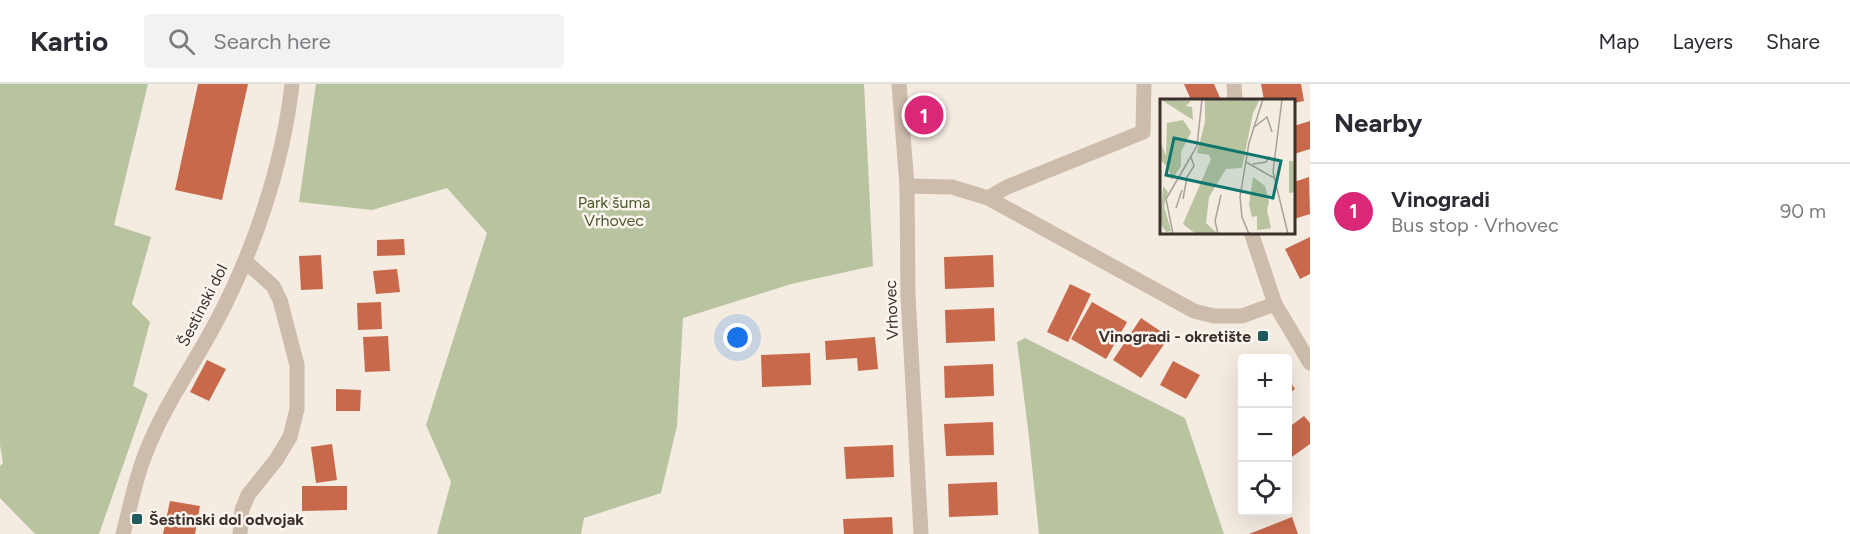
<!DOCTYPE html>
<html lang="en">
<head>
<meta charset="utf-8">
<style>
  :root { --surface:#fff; --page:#f2f2f3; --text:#2b2b33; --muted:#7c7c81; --line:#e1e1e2; --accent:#db2777 }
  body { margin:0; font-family:Figtree,sans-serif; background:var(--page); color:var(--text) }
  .controls { position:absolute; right:18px; bottom:18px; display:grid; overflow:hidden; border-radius:6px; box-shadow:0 6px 24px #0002 }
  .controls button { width:54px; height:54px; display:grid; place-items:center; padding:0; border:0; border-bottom:2px solid var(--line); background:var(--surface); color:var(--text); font:30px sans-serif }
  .you { position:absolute; left:738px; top:254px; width:21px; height:21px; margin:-15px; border:4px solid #fff; border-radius:50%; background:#1a73e8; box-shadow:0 0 0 9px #1a73e833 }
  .badge { display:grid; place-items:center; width:39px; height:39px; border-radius:50%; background:var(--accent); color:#fff; font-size:20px; font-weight:700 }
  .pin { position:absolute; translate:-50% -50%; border:3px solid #fff; box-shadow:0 2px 6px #0006 }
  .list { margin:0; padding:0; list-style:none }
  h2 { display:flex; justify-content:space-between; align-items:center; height:78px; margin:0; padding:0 24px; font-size:26px }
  h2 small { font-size:20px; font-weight:400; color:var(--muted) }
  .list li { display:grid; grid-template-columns:39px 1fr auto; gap:18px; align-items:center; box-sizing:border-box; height:96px; padding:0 24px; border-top:2px solid var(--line) }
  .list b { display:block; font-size:22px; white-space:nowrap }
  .list p { margin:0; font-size:20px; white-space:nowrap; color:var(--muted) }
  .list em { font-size:20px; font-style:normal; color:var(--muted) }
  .icon { flex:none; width:33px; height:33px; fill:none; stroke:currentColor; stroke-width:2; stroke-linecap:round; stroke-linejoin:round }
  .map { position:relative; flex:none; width:1310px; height:450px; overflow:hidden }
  header { display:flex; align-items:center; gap:36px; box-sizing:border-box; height:84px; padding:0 30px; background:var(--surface); border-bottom:2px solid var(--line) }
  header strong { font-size:28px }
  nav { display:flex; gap:33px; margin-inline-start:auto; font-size:21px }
  .search { width:420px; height:54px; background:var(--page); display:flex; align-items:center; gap:15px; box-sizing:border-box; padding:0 21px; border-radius:6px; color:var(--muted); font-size:22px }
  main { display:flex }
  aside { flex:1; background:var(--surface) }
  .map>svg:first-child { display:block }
</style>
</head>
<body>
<header>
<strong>Kartio</strong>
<div class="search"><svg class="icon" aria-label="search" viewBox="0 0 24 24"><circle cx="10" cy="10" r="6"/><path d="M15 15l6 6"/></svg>Search here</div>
<nav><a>Map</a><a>Layers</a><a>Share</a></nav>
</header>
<main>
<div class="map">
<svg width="1310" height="450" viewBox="0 0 1310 450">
  <rect width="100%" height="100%" fill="#f4ebe1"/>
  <g fill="#b8c4a0">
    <polygon points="0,0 148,0 114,141 151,153 132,220 150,238 133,302 148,310 99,450 35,450 0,414 0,382 3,379 0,361"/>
    <polygon points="316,0 864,0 873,182 791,200 683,234 677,342 661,409 584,434 581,450 437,450 451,398 426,341 487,149 447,104 372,126 299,118"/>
    <polygon points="1025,254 1185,334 1224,450 1039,450 1029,353 1017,258"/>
  </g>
  <g fill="#c8694b">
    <polygon points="198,0 248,0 222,116 175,106"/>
    <polygon points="1184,0 1214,0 1221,16 1191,16"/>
    <polygon points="1261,0 1301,0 1304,17 1294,19 1294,16 1264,16"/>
    <polygon points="1310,37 1310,65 1294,70 1294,42"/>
    <polygon points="1309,93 1310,130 1294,135 1294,98"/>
    <polygon points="1310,153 1310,190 1300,195 1285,165"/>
    <polygon points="404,155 405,171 377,172 377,156"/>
    <polygon points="321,171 323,205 301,206 299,172"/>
    <polygon points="993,171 994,203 945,205 944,173"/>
    <polygon points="397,185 400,208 376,210 373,187"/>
    <polygon points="1070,200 1091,210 1068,258 1047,248"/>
    <polygon points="381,218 382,245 358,246 357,219"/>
    <polygon points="1092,218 1127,238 1106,275 1071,255"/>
    <polygon points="994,224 995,257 946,259 945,226"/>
    <polygon points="1141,234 1169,253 1141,294 1113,276"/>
    <polygon points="388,252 390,287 365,288 363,253"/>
    <polygon points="875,253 878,285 858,287 857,274 826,276 825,257"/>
    <polygon points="810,269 811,301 762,303 761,271"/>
    <polygon points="207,276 226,285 209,317 190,308"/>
    <polygon points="1173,277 1200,291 1186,315 1160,301"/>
    <polygon points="993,280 994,312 945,314 944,282"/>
    <polygon points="1288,294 1295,305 1288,310"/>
    <polygon points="336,305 361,306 360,327 336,327"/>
    <polygon points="1304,332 1310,339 1310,360 1289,375 1288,344"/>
    <polygon points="993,338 994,371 946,372 944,340"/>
    <polygon points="332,360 337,396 316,399 311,363"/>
    <polygon points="893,361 894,393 846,395 844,363"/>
    <polygon points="997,398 998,431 949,433 948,400"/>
    <polygon points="302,402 347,402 347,426 302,427"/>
    <polygon points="170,417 200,422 195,450 163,450"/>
    <polygon points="892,433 893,450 844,450 843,435"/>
    <polygon points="1292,433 1298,450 1249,450"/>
  </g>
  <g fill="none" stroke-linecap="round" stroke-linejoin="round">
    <g stroke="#cdbbac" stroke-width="15">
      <polyline points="899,0 907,102 908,211 921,450"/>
      <polyline points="1234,0 1235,16"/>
      <polyline points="907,102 952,103 988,114 1194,227 1214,232 1242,232 1275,220"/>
      <polyline points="988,114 1007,103 1143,48 1144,0"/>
      <polyline points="1251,148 1275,220 1310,279"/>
      <path d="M123,450c7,-26 12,-54 22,-79 17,-46 46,-86 69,-129 39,-72 69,-161 78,-242"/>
      <polyline points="240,450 242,426 248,411 276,376 290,353 297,325 297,281 280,216 273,202 245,177"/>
    </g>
  </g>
  <g fill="#1f5a5e" stroke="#fbf5ee" stroke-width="2">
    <rect x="1257" y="246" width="12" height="12" rx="3"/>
    <rect x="131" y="429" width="12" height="12" rx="3"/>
  </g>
  <g text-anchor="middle" stroke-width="5" stroke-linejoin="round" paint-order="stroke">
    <g font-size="16" fill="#4a5a2e" stroke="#fbf5ee">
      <text x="614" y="124">Park šuma<tspan x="614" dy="18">Vrhovec</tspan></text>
    </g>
    <g font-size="16" fill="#3b302b" stroke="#fbf5ee">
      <text transform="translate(202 221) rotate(-63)" y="6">Šestinski dol</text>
      <text transform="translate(891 226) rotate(-92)" y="6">Vrhovec</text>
    </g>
    <g font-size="16" font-weight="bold" fill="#3b302b" stroke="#fbf5ee" text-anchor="end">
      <text x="1251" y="258">Vinogradi - okretište</text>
      <text x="149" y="441" text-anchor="start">Šestinski dol odvojak</text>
    </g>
  </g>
  <g transform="translate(1160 15)">
    <rect width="135" height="135" fill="#f4ebe1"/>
    <path d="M0,0l31,2 -5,5 6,1 1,13zM45,0h55l-7,14 -11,55 -16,1 -17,28 -3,26 12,11h-22l-13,-10 28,-65 -2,-4 -12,-2 8,-31zM23,21l8,12 -10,20v14l-9,14 -4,-13 -8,-7v-20l6,16 1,-33zM129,62h6v31l-6,1zM93,78l12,9 4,16 -2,8 4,18 -5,1 -9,1v-14l-5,1 -3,-13zM3,87l5,6 -4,14 7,25 -5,1 -6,-9z" fill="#b8c4a0"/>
    <path fill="none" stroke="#aaa098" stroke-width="1.5" d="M122,0l-9,73 15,62M93,29l14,-11 5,15M86,63l28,16M93,65l13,-2 3,-6M23,100l4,-22 7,-11 -3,-9M16,109l6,-18M13,135l-7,-35 31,-53 5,-47M58,135l-3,-13 6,-26M89,135l-7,-17 -2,-20 9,-54 14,-44"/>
    <path fill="#0f766e" fill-opacity="0.15" stroke="#0f766e" stroke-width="3" d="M14,39l107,23 -8,37 -107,-23z"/>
    <rect width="135" height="135" fill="none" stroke="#3b302b" stroke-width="3"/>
  </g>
</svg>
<div class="controls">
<button>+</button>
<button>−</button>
<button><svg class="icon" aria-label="locate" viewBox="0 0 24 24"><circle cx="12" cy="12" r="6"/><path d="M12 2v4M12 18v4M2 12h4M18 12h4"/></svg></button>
</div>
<div class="you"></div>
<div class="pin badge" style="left:924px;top:31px">1</div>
</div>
<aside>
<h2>Nearby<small></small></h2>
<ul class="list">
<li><span class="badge">1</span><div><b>Vinogradi</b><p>Bus stop · Vrhovec</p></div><em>90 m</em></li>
</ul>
</aside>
</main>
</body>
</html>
